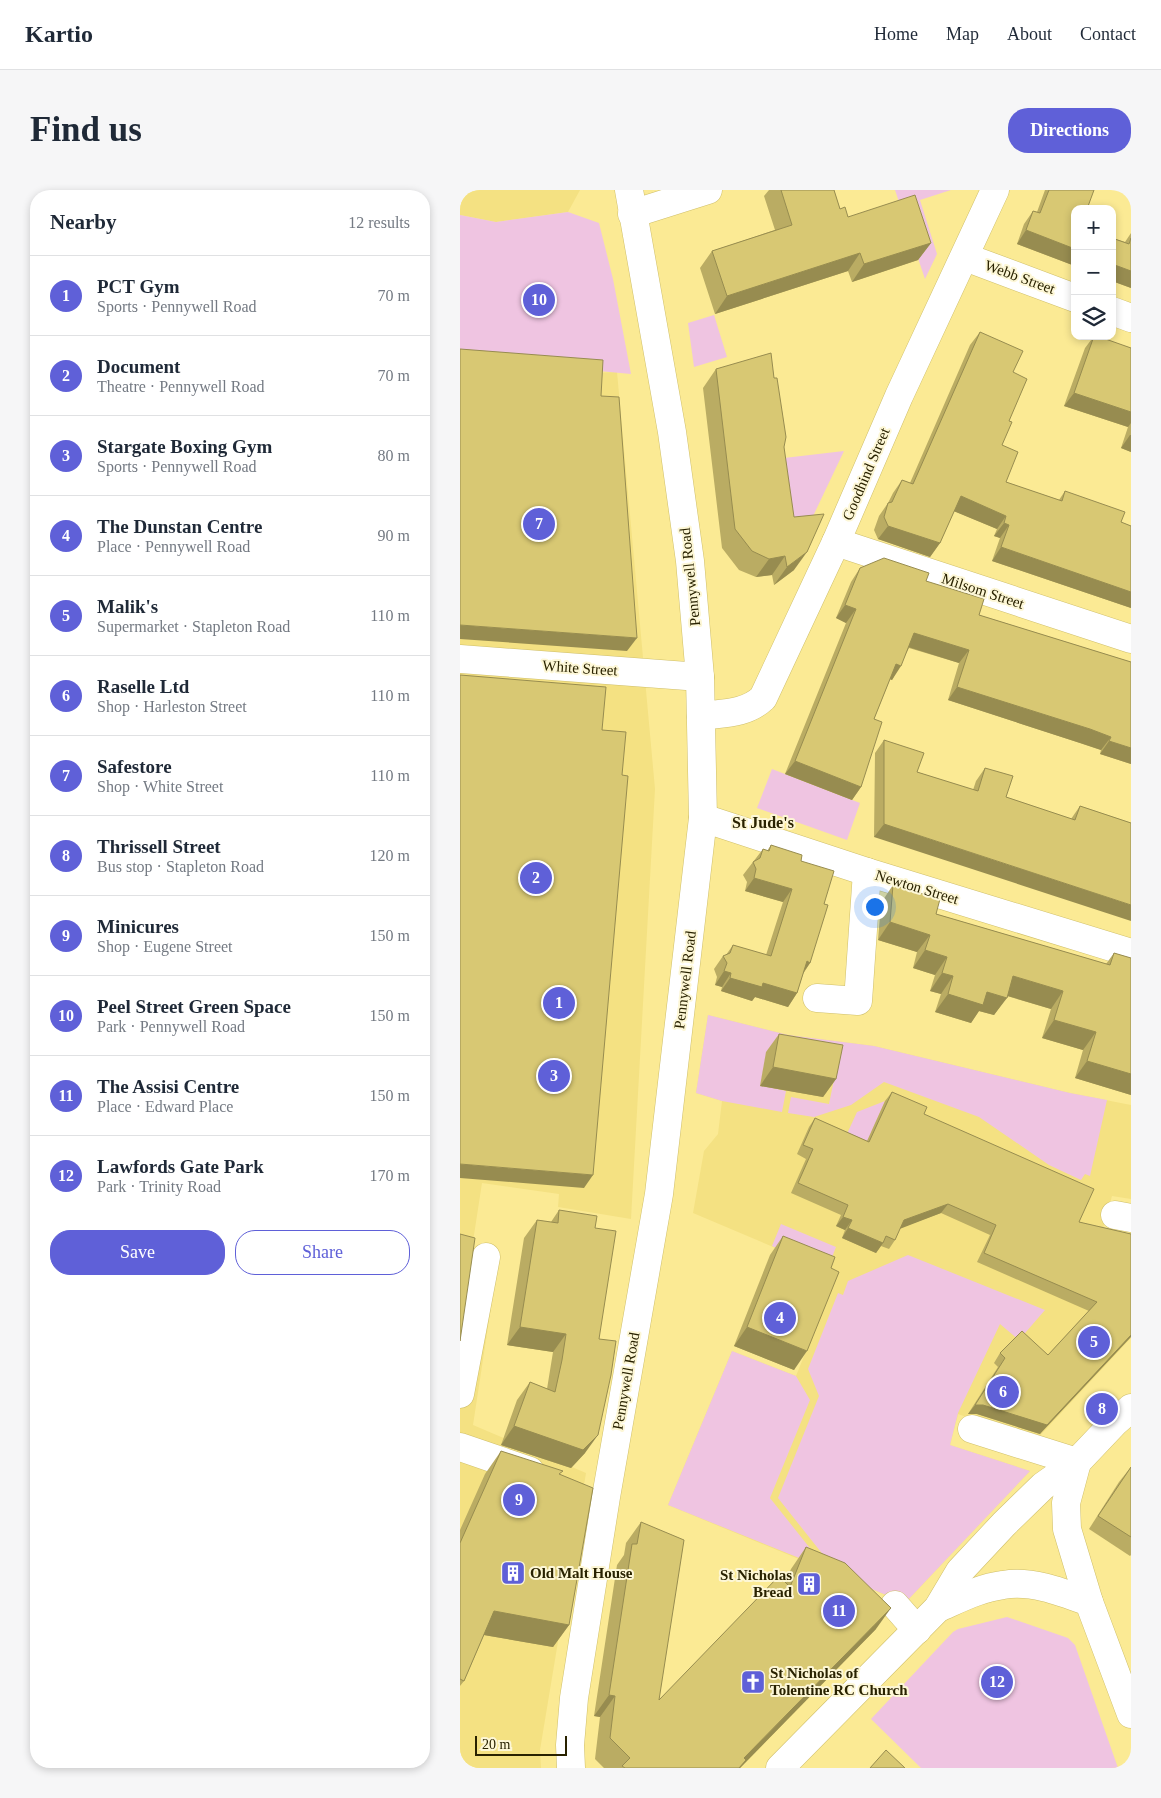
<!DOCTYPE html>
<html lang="en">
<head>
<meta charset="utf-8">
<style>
  :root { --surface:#fff; --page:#f6f6f7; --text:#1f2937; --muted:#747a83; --line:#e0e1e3; --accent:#5f60d8 }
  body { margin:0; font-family:Georgia,serif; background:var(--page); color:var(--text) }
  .controls { position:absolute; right:15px; top:15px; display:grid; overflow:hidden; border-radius:10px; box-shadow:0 2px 8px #0003 }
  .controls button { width:45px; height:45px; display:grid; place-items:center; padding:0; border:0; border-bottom:1px solid var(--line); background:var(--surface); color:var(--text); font:25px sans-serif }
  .scale { position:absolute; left:15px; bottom:12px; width:92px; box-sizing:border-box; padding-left:5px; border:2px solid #292200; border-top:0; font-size:14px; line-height:18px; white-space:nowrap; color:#292200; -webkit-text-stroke:4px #fdf7d6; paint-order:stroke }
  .you { position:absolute; left:414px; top:716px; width:18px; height:18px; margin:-12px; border:4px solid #fff; border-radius:50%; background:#1a73e8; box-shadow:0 0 0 8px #1a73e833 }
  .badge { display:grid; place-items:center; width:32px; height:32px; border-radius:50%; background:var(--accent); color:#fff; font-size:16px; font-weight:700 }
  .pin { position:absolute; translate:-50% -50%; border:2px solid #fff; box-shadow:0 1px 5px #0006 }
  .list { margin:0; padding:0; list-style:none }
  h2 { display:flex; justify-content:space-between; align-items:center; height:65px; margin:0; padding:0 20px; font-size:21px }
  h2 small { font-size:16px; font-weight:400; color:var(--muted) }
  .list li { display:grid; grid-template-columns:32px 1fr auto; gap:15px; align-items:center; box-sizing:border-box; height:80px; padding:0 20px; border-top:1px solid var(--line) }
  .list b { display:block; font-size:19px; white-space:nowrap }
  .list p { margin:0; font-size:16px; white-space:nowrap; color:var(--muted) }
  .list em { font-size:16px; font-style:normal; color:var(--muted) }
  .actions { display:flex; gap:10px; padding:15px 20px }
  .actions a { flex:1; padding:11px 0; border:1px solid var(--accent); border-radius:20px; text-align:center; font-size:18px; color:var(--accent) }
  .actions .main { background:var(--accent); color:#fff }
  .icon { flex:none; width:28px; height:28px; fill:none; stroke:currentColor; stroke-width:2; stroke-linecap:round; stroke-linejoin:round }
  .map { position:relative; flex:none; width:671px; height:1578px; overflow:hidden; border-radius:20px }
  header { display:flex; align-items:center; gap:30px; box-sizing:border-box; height:70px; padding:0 25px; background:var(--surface); border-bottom:1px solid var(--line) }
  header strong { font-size:24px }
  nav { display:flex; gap:28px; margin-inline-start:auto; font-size:18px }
  .intro { display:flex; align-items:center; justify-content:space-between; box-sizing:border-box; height:120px; padding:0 30px }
  h1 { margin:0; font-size:35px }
  .button { padding:12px 22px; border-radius:20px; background:var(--accent); color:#fff; font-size:18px; font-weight:700 }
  main { display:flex; gap:30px; padding:0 30px }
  aside { flex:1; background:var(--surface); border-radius:20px; box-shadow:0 2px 8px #0003 }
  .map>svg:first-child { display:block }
</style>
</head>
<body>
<header>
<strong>Kartio</strong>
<nav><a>Home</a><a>Map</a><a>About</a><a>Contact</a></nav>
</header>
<div class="intro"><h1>Find us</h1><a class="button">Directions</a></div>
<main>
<aside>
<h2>Nearby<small>12 results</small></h2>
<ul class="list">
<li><span class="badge">1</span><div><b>PCT Gym</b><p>Sports · Pennywell Road</p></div><em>70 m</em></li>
<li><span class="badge">2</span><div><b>Document</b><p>Theatre · Pennywell Road</p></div><em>70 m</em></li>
<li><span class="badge">3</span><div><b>Stargate Boxing Gym</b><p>Sports · Pennywell Road</p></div><em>80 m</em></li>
<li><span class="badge">4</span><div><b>The Dunstan Centre</b><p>Place · Pennywell Road</p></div><em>90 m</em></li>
<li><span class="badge">5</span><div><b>Malik's</b><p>Supermarket · Stapleton Road</p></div><em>110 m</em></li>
<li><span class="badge">6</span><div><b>Raselle Ltd</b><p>Shop · Harleston Street</p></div><em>110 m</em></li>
<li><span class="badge">7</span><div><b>Safestore</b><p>Shop · White Street</p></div><em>110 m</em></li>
<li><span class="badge">8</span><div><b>Thrissell Street</b><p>Bus stop · Stapleton Road</p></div><em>120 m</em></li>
<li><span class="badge">9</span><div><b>Minicures</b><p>Shop · Eugene Street</p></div><em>150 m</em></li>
<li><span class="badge">10</span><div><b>Peel Street Green Space</b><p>Park · Pennywell Road</p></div><em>150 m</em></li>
<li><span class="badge">11</span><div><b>The Assisi Centre</b><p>Place · Edward Place</p></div><em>150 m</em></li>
<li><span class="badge">12</span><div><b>Lawfords Gate Park</b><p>Park · Trinity Road</p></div><em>170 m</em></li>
</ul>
<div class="actions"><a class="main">Save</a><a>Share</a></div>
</aside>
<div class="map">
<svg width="671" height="1578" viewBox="0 0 671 1578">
  <rect width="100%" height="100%" fill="#fbea94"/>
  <g fill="#f4e182">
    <polygon points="0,0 120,0 108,22 36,32 0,25"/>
    <polygon points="0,170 134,183 157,182 195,599 171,1029 98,1017 99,1004 22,993 12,1058 39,1065 13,1235 126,1283 80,1560 81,1578 0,1578"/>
    <polygon points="248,825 328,845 414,856 610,903 671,915 671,1009 652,1006 640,1049 671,1055 671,1148 574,1252 498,1224 490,1255 570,1281 445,1413 208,1315 272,1161 336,1186 377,1084 233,1023 244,961 258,944 262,911 236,903"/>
  </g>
  <g fill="#efc4e1">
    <polygon points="435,0 491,0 460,10 477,64 465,89"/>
    <polygon points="108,22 139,33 153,89 171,184 0,168 0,25 36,32"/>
    <polygon points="254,125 267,167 234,177 228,133"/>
    <polygon points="384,261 345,343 333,344 324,268"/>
    <polygon points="312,579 400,613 387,650 297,618"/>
    <polygon points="248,825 328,845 414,856 610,903 647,910 630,986 625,984 621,990 589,975 519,927 424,892 391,915 354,927 328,923 331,907 369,914 377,875 300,895 326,901 322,922 262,911 236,903"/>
    <polygon points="425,911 406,955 386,946 397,922"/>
    <polygon points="321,1034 376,1057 367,1080 312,1056"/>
    <polygon points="448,1065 585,1120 559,1150 540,1134 498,1223 490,1255 570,1281 445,1413 376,1384 376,1381 318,1308 359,1206 348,1179 378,1103 383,1105 388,1091"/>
    <polygon points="272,1161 336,1186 350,1210 310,1308 361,1372 359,1376 208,1315"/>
    <polygon points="547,1427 608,1448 615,1455 658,1578 461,1578 411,1529 493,1442 498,1439"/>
  </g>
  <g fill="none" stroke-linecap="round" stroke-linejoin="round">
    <defs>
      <g id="minor">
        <polyline points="172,24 248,0"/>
        <polyline points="505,67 615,108"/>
        <polyline points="652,121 671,128"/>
        <polyline points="376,352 671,449"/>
        <polyline points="0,469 240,487"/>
        <path d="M241,526c23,-3 45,-2 62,-18l73,-156 63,-146 96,-206"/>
        <polyline points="243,628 407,682 671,763"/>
        <polyline points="357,808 398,811 407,682"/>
        <polyline points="655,1025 671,1028"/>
        <polyline points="0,1204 26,1067"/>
        <polyline points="512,1239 617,1272"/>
        <polyline points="0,1257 70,1281"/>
        <polyline points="435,1415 457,1440"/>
        <polyline points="111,1578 110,1555 114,1508 146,1307 199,1004 243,628 240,487 230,371 212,242 169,0"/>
      </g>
      <g id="primary">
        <polyline points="617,1272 606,1313 607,1339 629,1412 671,1524"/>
        <path d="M478,1418c21,-9 42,-20 65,-23 29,-5 59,7 86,17"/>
        <polyline points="320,1578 478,1418 500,1381 544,1334 583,1296 617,1272 654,1233 671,1218"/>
      </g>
    </defs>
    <use href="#minor" stroke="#cfbf6a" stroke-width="29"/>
    <use href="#primary" stroke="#cfbf6a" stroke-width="29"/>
    <use href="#minor" stroke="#fff" stroke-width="28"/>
    <use href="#primary" stroke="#fff" stroke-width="28"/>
  </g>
  <g fill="#baac63">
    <polygon points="309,0 374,0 380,19 388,27 471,53 458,70 392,92 388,81 255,124 240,78 252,61 315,40 304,6"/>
    <polygon points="585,0 634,0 615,19 615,76 557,54 564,34 573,21 577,22"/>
    <polygon points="671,43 671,98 652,91 652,48 665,52"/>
    <polygon points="520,142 553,182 549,231 542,255 546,292 599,310 605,301 661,332 671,336 671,418 532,371 540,348 534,346 537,339 494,321 480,353 470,367 418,349 414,340 419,326 428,313 433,303 442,290 450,293 510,155"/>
    <polygon points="634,146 671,158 671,262 661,258 668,237 604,216 625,158"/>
    <polygon points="256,179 314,188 324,257 334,380 314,395 312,385 296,387 279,380 262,358 243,198"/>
    <polygon points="400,378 466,391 519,425 671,472 671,574 640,564 641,560 620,553 488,510 499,473 449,458 432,490 430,489 414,529 401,597 392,610 325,584 386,433 376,428 391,392"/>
    <polygon points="424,550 457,582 513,600 516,591 525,578 546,607 611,629 620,616 671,633 414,647 415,563"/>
    <polygon points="311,655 341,671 364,714 350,773 343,784 337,803 328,817 295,807 292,811 261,801 262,797 255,795 257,787 254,779 263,766 266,765 273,755 306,765 323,712 285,701 287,692 283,685 303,659 307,661"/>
    <polygon points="433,695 476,724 646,774 654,763 671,768 671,905 615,888 623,860 582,848 591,819 547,806 534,825 519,821 511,833 475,822 481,804 470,801 475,785 453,778 457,762 418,750 421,713"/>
    <polygon points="319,844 376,889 363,907 300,896 306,862"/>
    <polygon points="432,902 619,1032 671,1044 580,1244 517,1224 508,1224 538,1177 534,1173 540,1163 588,1165 629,1121 517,1072 530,1045 481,1023 440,1038 435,1050 429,1059 421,1056 416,1063 382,1048 385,1040 376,1036 381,1025 331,1003 346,969 337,964 349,937 355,928 407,951 425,911"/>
    <polygon points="99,1020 135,1038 139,1149 125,1263 111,1278 41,1255 57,1210 70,1192 87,1199 93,1162 47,1155 64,1048 77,1030 91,1032"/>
    <polygon points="323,1046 371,1078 334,1180 274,1156 310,1065"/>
    <polygon points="41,1261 100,1285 109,1435 93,1457 24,1445 4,1491 0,1496 0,1340 25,1284"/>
    <polygon points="671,1277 671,1365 670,1366 629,1339 659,1292"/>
    <polygon points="181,1332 199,1510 325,1393 331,1379 346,1357 416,1439 280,1578 144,1578 135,1569 140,1527 134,1526 157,1375 164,1365 166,1353"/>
  </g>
  <g fill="#978c50">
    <polygon points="566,40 615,59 615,76 557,54"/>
    <polygon points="471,53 458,70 392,92 404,74"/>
    <polygon points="400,63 388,81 255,124 267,106"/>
    <polygon points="652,74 671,81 671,98 652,91"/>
    <polygon points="614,203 671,222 671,233 668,237 604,216"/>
    <polygon points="670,245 671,245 671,262 661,258"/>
    <polygon points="501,306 546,326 537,339 491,320"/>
    <polygon points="544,333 549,335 540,348 534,346"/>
    <polygon points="428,336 480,353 470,367 418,349"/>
    <polygon points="541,357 671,402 671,418 532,371"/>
    <polygon points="347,362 334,380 314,395 327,377"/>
    <polygon points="325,366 312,385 296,387 309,369"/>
    <polygon points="385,415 396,419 386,433 376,428"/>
    <polygon points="0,435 177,448 167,461 0,449"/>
    <polygon points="454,443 509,460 499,473 445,456"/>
    <polygon points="436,474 441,476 432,490 427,488"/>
    <polygon points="497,497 630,539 651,547 641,560 620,553 488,510"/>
    <polygon points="649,551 671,558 671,574 640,564"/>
    <polygon points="335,571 401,597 392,610 325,584"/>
    <polygon points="424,634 671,715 671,731 414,647"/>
    <polygon points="294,688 332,699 323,712 285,701"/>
    <polygon points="430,732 470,745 457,762 418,750"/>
    <polygon points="465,760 487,767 475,785 453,778"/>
    <polygon points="347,771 350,773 341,786"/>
    <polygon points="264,781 271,783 262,797 255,795"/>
    <polygon points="482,783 493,786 481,804 470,801"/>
    <polygon points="553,786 603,801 591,819 541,804"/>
    <polygon points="270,788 303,793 337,803 328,817 295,807 292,811 261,801"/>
    <polygon points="527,802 547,808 534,825 519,821 511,833 475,822 488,804"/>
    <polygon points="594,830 636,842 623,860 582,848"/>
    <polygon points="627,871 671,884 671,905 615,888"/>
    <polygon points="313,877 376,889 363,907 300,896"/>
    <polygon points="0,974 133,985 124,998 0,988"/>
    <polygon points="488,1014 481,1023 437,1040 444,1030"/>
    <polygon points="383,1027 392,1030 385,1040 376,1036"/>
    <polygon points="388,1038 423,1053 416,1063 382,1048"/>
    <polygon points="60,1137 106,1144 93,1162 47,1155"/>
    <polygon points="287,1137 347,1161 334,1180 274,1156"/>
    <polygon points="671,1145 671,1147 580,1244 517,1224 508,1224 515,1215"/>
    <polygon points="54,1236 138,1245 125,1263 111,1278 41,1255"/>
    <polygon points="431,1418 416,1439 280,1578 277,1578 284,1568"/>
    <polygon points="34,1421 109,1435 93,1457 18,1444"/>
    <polygon points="149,1505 155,1506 140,1527 134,1526"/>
  </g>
  <g fill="#d8c873" stroke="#978c50">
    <polygon points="321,0 374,0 380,19 385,17 388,27 455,5 471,53 404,74 400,63 267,106 252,61 332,35"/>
    <polygon points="589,0 634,0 627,19 615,19 615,59 566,40 573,21 580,23"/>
    <polygon points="652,48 669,54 671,48 671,81 652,74"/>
    <polygon points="520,142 563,161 553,182 567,189 549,231 552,232 542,255 558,262 546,292 602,311 605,301 665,322 661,332 671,336 671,402 541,357 549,335 544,333 546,326 501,306 480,353 428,336 424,327 428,313 432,312 442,290 453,294"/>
    <polygon points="634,146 637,146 671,158 671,222 614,203"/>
    <polygon points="0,159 143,170 141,206 159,207 177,448 0,435"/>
    <polygon points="311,163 314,188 317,188 326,247 324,257 334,327 364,324 347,362 327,377 325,366 309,369 292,361 275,339 256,179"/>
    <polygon points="424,368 469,383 466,391 524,409 519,425 671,472 671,558 649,551 651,547 630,539 497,497 509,460 454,443 441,476 436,474 414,529 422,532 401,597 335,571 396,419 385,415 400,378"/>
    <polygon points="0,485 146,497 142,540 166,542 162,585 168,586 133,985 0,974"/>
    <polygon points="424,550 464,563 457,582 518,601 525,578 553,586 546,607 615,630 620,616 671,633 671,715 424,634"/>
    <polygon points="311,655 342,665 341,671 374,681 364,714 368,715 350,773 347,771 337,803 303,793 302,797 270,788 271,783 264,781 267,773 263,766 270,763 273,755 311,766 332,699 294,688 296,679 293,672 300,668 303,659 309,661"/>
    <polygon points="433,695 480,709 476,724 650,775 654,763 671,768 671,884 627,871 636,842 594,830 603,801 553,786 547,808 527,802 523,815 488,804 493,786 482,783 487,767 465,760 470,745 430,732"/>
    <polygon points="319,844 383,855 376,889 313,877"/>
    <polygon points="432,902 467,917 464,924 634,999 619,1032 671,1044 671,1145 587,1235 523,1215 515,1215 545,1168 540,1163 562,1141 588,1165 637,1112 524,1063 536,1035 488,1014 444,1030 435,1050 426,1046 423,1053 388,1038 392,1030 383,1027 388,1015 338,993 353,959 343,955 355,928 409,952"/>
    <polygon points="99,1020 137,1026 135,1038 156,1041 139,1149 156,1151 151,1185 138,1245 123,1260 54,1236 70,1192 95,1202 102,1170 106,1144 60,1137 77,1030 98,1033"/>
    <polygon points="0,1044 15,1048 0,1151"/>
    <polygon points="323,1046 375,1067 371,1078 379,1082 347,1161 287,1137"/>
    <polygon points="41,1261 103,1281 99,1284 133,1298 109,1435 34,1421 4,1491 0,1489 0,1353"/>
    <polygon points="671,1277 671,1347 638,1326"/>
    <polygon points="181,1332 224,1350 199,1510 319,1386 330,1397 346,1357 385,1373 431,1418 284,1568 286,1570 279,1578 165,1578 162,1576 170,1568 150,1548 155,1506 149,1505 172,1354 177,1354"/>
    <polygon points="426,1560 445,1578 410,1578"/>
  </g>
  <defs>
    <symbol id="building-square" viewBox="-11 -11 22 22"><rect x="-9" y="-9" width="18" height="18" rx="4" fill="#5f60d8" stroke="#fdf7d6"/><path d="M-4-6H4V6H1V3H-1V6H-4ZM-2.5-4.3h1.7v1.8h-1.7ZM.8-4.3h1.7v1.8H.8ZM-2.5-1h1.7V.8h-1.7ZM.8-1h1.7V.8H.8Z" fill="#fff"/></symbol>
    <symbol id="church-square" viewBox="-11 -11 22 22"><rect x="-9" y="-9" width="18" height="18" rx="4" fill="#5f60d8" stroke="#fdf7d6"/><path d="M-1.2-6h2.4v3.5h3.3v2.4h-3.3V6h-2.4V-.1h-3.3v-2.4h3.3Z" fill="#fff"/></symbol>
  </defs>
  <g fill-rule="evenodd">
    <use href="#building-square" x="39" y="1369" width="28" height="28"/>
    <use href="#building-square" x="335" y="1380" width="28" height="28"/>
    <use href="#church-square" x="279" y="1478" width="28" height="28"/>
  </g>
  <g text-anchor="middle" stroke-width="4" stroke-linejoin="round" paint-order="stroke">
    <g font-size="15" fill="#292200" stroke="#fdf7d6">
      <text transform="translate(560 87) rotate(20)" y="5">Webb Street</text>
      <text transform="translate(406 284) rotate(-67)" y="5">Goodhind Street</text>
      <text transform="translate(230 387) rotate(-96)" y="5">Pennywell Road</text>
      <text transform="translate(523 401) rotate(18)" y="5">Milsom Street</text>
      <text transform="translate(120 478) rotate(4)" y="5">White Street</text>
      <text transform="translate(457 697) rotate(17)" y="5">Newton Street</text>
      <text transform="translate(225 790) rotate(-83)" y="5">Pennywell Road</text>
      <text transform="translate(166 1191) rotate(-80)" y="5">Pennywell Road</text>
    </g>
    <g font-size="15" font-weight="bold" fill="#292200" stroke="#fdf7d6" text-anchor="start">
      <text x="70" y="1388">Old Malt House</text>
      <text x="332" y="1390" text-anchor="end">St Nicholas<tspan x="332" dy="17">Bread</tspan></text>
      <text x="310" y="1488">St Nicholas of<tspan x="310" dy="17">Tolentine RC Church</tspan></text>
    </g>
    <g font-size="16" font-weight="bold" fill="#292200" stroke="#fdf7d6">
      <text x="303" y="638">St Jude's</text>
    </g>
  </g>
</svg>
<div class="controls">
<button>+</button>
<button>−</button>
<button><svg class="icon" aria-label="layers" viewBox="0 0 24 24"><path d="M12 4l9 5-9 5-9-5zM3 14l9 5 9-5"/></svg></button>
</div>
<div class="scale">20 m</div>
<div class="you"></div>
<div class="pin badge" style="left:99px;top:813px">1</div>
<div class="pin badge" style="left:76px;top:688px">2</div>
<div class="pin badge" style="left:94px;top:886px">3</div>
<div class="pin badge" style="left:320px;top:1128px">4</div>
<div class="pin badge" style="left:634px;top:1152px">5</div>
<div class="pin badge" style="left:543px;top:1202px">6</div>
<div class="pin badge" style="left:79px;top:334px">7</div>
<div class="pin badge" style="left:642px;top:1219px">8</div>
<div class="pin badge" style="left:59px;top:1310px">9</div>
<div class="pin badge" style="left:79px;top:110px">10</div>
<div class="pin badge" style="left:379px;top:1421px">11</div>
<div class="pin badge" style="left:537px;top:1492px">12</div>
</div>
</main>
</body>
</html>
